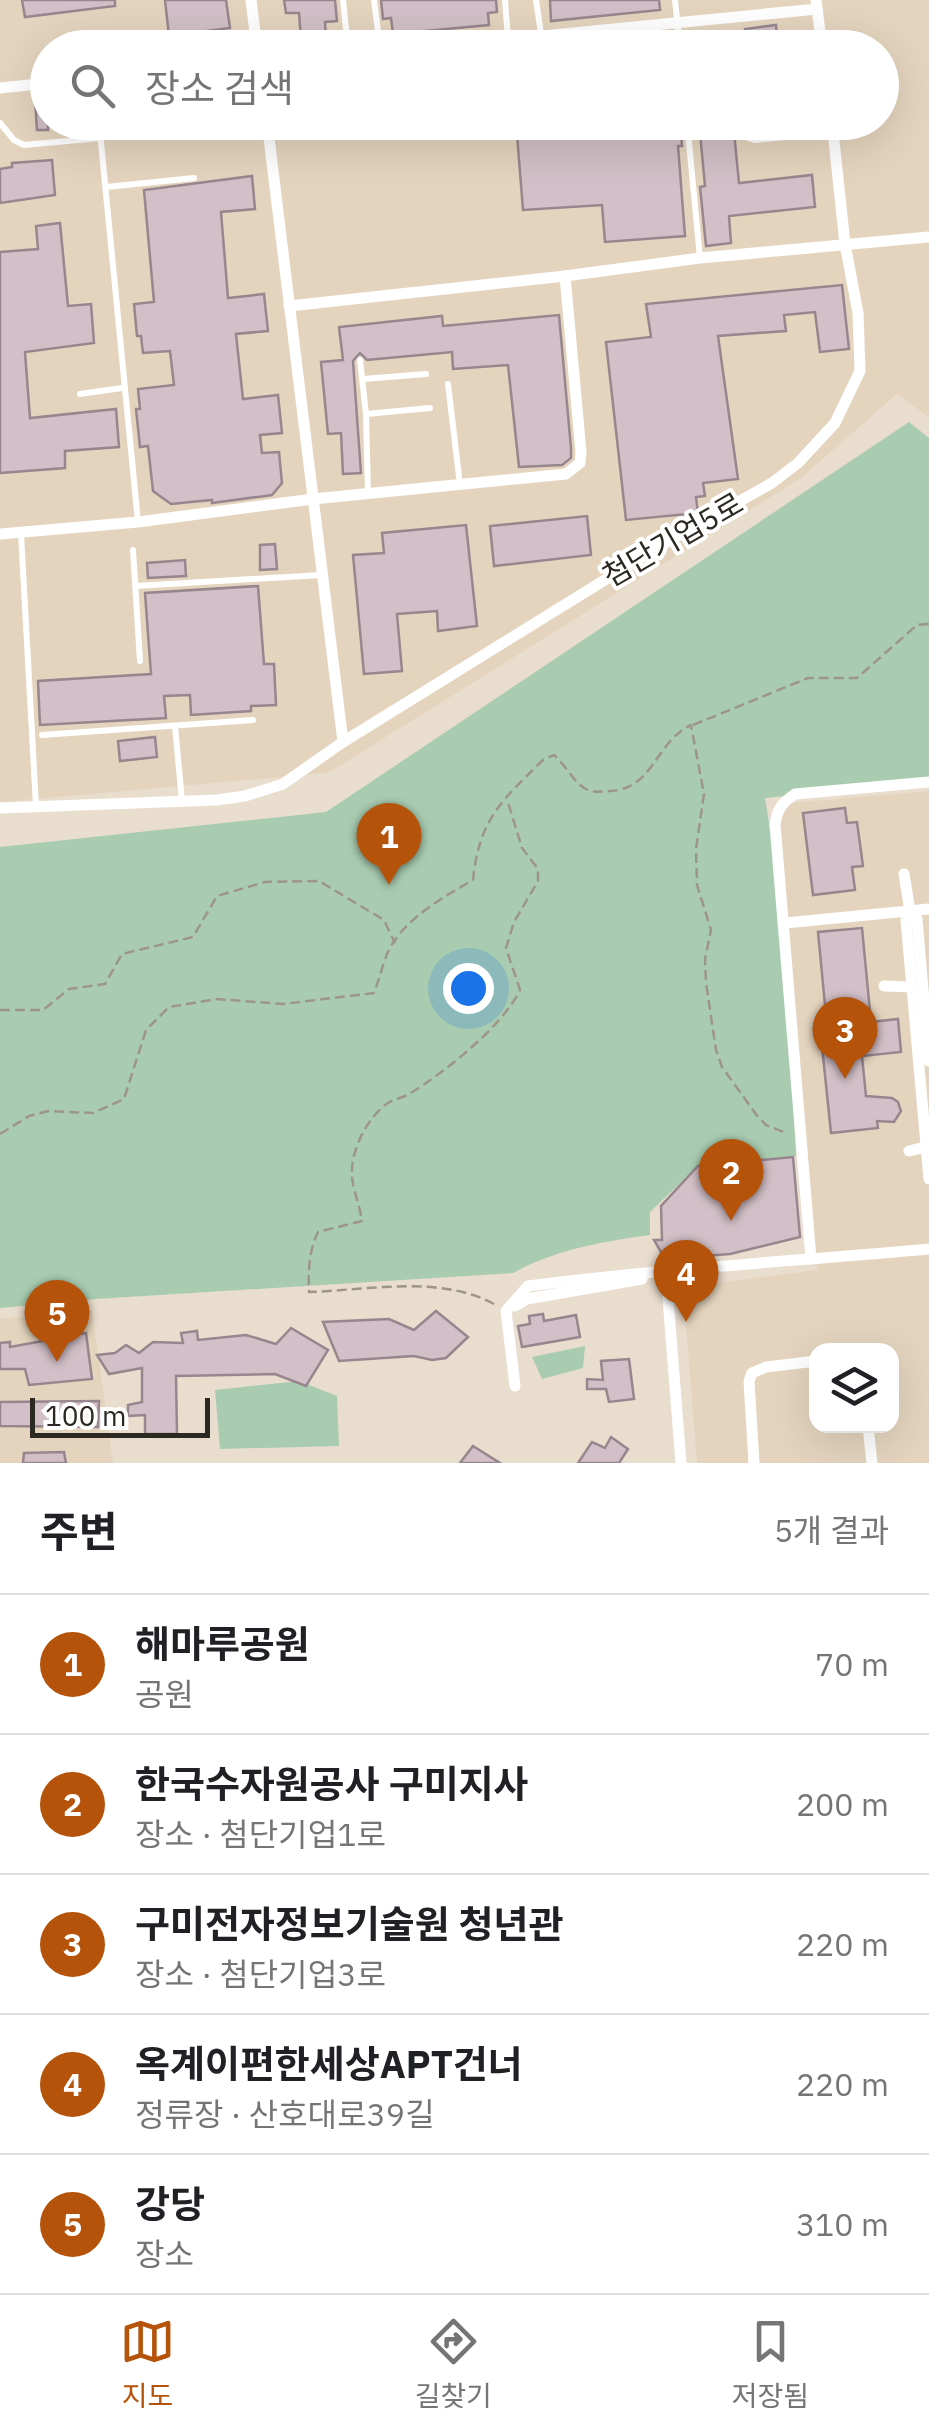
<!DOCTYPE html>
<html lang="ko">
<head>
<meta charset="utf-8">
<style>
  :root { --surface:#fff; --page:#f6f6f6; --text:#202124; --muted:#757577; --line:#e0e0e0; --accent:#b45309 }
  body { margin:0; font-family:"IBM Plex Sans","Noto Sans KR",sans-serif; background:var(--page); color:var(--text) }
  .controls { position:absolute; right:30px; bottom:30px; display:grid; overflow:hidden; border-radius:20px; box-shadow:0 10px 40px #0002 }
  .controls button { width:90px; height:90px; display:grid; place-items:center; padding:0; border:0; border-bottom:2px solid var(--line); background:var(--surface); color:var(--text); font:50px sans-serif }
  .scale { position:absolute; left:30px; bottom:25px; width:180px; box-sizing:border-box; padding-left:10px; border:5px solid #2c2822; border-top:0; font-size:28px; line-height:35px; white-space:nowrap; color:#2c2822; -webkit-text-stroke:8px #fff; paint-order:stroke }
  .you { position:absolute; left:468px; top:988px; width:35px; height:35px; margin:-25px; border:8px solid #fff; border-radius:50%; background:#1a73e8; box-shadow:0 0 0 15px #1a73e833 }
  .badge { display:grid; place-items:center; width:65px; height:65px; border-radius:50%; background:var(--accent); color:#fff; font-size:32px; font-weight:700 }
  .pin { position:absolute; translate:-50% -82px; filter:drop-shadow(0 2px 5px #0008) }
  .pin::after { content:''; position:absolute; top:52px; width:35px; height:30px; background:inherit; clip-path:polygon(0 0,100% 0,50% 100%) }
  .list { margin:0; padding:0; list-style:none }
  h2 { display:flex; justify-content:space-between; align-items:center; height:130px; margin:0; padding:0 40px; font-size:42px }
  h2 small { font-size:32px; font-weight:400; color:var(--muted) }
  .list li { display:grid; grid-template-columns:65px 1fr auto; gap:30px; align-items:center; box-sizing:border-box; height:140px; padding:0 40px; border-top:2px solid var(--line) }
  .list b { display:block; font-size:38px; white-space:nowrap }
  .list p { margin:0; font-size:32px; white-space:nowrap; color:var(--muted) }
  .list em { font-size:32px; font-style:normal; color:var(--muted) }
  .icon { flex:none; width:55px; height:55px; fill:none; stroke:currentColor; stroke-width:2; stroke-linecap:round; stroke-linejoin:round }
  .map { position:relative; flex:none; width:929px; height:1463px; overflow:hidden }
  .search { position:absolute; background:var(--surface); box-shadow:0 10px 40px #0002; left:30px; right:30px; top:30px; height:110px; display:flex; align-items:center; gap:25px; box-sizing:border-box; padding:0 35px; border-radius:55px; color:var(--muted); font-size:38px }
  .sheet { height:830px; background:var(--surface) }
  nav { display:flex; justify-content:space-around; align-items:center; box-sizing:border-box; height:140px; border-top:2px solid var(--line); background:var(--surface); font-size:28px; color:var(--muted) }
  nav a { display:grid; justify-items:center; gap:5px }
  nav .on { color:var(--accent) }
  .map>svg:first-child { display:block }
</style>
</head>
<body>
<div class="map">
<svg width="929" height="1463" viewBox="0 0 929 1463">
  <rect width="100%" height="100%" fill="#e9ddce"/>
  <g fill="#e4d4be" fill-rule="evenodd">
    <path d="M0,0h929v417l-32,-23 -96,84 -473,295 -328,29zM48,48h834v74h-834z"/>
    <path d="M929,791v672h-232l-14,-176 134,-17 -37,-456 11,-11zM816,1350h76v76h-76z"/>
    <polygon points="92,1310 113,1463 0,1463 0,1319"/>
  </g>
  <g fill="#a9ccb1">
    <path d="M909,422l20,16v344l-164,16 20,125 11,233 -98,10 -48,46v23c-49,7 -93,14 -137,38l-417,26 -96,9v-461l326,-35z"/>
    <polygon points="585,1346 583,1368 542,1379 532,1357"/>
    <polygon points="299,1381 337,1396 339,1446 220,1449 215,1390"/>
  </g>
  <g fill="#d2bfc7" stroke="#97868e" stroke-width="2.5">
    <polygon points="22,0 115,0 115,6 25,17"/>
    <polygon points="165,0 226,0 230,28 169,36"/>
    <polygon points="284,0 335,0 337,21 325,22 326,38 301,40 299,13 286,13"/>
    <polygon points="381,0 496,0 497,12 488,13 489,25 393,34 391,18 383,19"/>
    <polygon points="550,0 659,0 660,10 551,21"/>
    <polygon points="776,25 777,37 793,36 794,48 697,48 696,39 745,34 745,29"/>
    <polygon points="48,99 48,130 37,130 35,100"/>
    <polygon points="516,122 680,122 682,146 678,146 685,236 605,242 602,205 523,210"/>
    <polygon points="699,122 733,122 739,183 812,175 815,207 729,216 731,243 706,246 700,187 705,186"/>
    <polygon points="52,160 55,195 0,203 0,169 12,167 12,163"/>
    <polygon points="252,176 255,209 221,212 228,298 264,294 268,331 236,334 243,399 278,395 282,433 260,435 262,453 279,452 282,483 272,495 212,503 212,500 171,504 153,491 148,446 140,447 136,409 140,409 138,389 174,385 170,351 143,353 141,336 137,336 134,304 154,302 144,190"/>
    <polygon points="60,223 68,306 91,304 94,343 25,352 30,418 116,409 119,447 65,451 65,468 0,473 0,252 38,249 36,226"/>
    <polygon points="842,285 849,349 820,352 815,312 784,315 786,331 718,336 738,479 703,483 705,496 696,497 698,513 626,520 606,342 651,337 646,304"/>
    <polygon points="559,315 571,448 571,458 562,465 519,467 508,365 453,369 452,352 367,360 360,353 353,361 361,473 343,474 341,433 328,434 321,362 343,360 339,327 442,316 443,326"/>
    <polygon points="587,516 591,555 494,566 490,526"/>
    <polygon points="466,525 477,626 438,631 437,611 397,614 402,671 364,674 353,555 384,553 382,533"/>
    <polygon points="275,544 277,569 260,570 260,545"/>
    <polygon points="185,560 186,576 148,578 147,563"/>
    <polygon points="258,586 264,664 274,664 276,705 251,706 251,711 191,715 190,695 164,696 166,718 40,725 38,681 151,674 145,593"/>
    <polygon points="155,737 157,757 120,761 118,741"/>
    <polygon points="845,808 847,823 857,822 863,866 852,867 855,890 813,895 803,813"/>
    <polygon points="862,928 871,1022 898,1019 901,1052 862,1056 866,1096 892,1098 898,1102 901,1111 894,1122 877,1121 878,1128 831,1133 820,1027 827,1026 818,932"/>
    <polygon points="793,1157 800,1237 730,1254 665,1259 654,1240 662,1240 661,1206 698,1166"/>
    <polygon points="436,1311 468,1337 446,1358 432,1360 414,1356 339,1361 323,1322 389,1319 414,1330"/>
    <polygon points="543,1314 544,1321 576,1315 580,1337 522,1347 518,1326 530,1324 529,1316"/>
    <polygon points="291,1328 328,1350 306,1386 275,1374 176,1376 177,1434 145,1434 145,1415 128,1416 128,1405 142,1402 142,1368 109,1374 97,1355 115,1353 126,1345 139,1353 153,1342 183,1343 181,1333 197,1331 198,1340 246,1335 276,1344"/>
    <polygon points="86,1333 92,1379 29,1385 25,1369 0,1369 0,1343 10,1342 10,1347"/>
    <polygon points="629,1359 634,1399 609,1402 606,1389 587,1389 587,1379 603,1380 601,1361"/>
    <polygon points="99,1401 98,1427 0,1426 0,1402"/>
    <polygon points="611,1437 628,1449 619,1463 578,1463 592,1442 605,1448"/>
    <polygon points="473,1446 500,1463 460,1463"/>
    <polygon points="64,1452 66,1463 23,1463 24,1453"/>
  </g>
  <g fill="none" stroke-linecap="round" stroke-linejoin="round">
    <g stroke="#9d9589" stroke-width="2.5" stroke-dasharray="10 5" stroke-linecap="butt">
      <polyline points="693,725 808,678 857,678 917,625 929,624"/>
      <polyline points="0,1010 43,1010 69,989 105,984 122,954 193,937 217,896 265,882 319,881 384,920 395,943"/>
      <path d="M0,1134l29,-18 19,-5 45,2 31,-14 22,-69 23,-23 48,-8 66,5 91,-11c5,-13 8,-26 13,-39 14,-33 56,-57 86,-74 6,-60 28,-79 70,-120l11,-5c10,9 17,22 26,30 9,8 19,7 30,6 44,-2 45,-49 81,-66l13,69 -8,55 1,36 14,45 -6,29 1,24 10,67 6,17 36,50 8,8 20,8"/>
      <path d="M494,1304c-53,-29 -126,-14 -185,-12 -1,-20 0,-42 9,-60l44,-11c-2,-15 -9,-30 -10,-45 -2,-24 15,-59 36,-73 6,-4 15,-5 21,-9 35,-21 94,-68 111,-104l-14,-42 8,-26 24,-41v-12l-16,-21 -15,-49"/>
    </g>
    <g stroke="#fff" stroke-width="6">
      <polyline points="343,0 348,48"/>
      <polyline points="374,0 380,48"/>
      <polyline points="505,0 508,39"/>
      <polyline points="536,0 541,34"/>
      <polyline points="675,0 680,48"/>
      <polyline points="99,122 138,522"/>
      <polyline points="687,122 700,258"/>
      <polyline points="741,122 745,137 754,140 832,133"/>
      <polyline points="769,122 771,138"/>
      <polyline points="0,123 14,140 24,145 100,138"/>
      <polyline points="106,187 194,178"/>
      <polyline points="360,360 366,414 368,493"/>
      <polyline points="363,379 426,374"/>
      <polyline points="448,384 460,485"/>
      <polyline points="80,394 122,388"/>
      <polyline points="366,414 430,408"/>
      <polyline points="21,534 36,806"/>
      <polyline points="133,550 140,661"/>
      <polyline points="136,586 321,575"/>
      <polyline points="175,726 182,801"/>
      <polyline points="42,735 253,720"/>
    </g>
    <g stroke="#fff" stroke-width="11">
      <polyline points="251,0 257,48"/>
      <polyline points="816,0 822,48"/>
      <polyline points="418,48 817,9"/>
      <polyline points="0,88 48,83"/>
      <polyline points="267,122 343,742"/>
      <polyline points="289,306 565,276"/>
      <polyline points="0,534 138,522 313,499 566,474 580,463 581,452 565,276 700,258 929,237"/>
      <polyline points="0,808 217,800 245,796 283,784 343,742 658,547 772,483 798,463 835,423 860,371 858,313 845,244 832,122"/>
      <polyline points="904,874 910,911"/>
      <polyline points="912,911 906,920 929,1179"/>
      <polyline points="912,911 917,919 929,1061"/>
      <polyline points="785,923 929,909"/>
      <polyline points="884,986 912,987"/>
      <polyline points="909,1151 929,1146"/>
      <path d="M811,1259l-36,-434c2,-16 7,-22 20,-31l134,-12"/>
      <polyline points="666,1273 681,1463"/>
      <polyline points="515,1306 527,1299 642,1279"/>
      <path d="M515,1386l-9,-75 22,-25c133,-17 267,-25 401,-37"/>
      <polyline points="868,1426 872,1463"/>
      <polyline points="754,1463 749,1381 752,1373 766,1367 816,1361"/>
    </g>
  </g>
  <g text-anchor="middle" stroke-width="8" stroke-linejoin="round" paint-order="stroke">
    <g font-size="30" fill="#2c2822" stroke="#fff">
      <text transform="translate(673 540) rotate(-30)" y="10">첨단기업5로</text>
    </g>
  </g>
</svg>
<div class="controls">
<button><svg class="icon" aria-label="layers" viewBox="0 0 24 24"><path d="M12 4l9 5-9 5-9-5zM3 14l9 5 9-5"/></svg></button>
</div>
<div class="scale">100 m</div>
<div class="you"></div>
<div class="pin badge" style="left:389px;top:885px">1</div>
<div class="pin badge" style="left:731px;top:1221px">2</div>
<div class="pin badge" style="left:845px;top:1079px">3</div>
<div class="pin badge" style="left:686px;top:1322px">4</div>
<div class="pin badge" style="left:57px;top:1362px">5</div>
<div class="search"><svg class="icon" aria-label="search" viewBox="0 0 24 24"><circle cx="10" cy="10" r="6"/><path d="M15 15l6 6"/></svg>장소 검색</div>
</div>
<section class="sheet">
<h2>주변<small>5개 결과</small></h2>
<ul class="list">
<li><span class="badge">1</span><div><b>해마루공원</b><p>공원</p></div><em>70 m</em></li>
<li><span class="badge">2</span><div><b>한국수자원공사 구미지사</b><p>장소 · 첨단기업1로</p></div><em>200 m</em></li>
<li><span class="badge">3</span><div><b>구미전자정보기술원 청년관</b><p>장소 · 첨단기업3로</p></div><em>220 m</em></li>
<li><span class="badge">4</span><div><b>옥계이편한세상APT건너</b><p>정류장 · 산호대로39길</p></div><em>220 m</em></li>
<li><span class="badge">5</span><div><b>강당</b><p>장소</p></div><em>310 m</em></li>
</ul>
</section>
<nav>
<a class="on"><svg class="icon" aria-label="map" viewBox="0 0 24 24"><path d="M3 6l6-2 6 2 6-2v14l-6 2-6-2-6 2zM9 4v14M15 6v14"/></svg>지도</a>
<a><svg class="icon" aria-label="directions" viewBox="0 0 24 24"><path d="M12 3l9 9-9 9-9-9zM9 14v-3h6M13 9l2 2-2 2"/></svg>길찾기</a>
<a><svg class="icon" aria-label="saved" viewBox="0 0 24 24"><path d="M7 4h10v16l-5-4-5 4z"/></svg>저장됨</a>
</nav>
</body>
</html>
